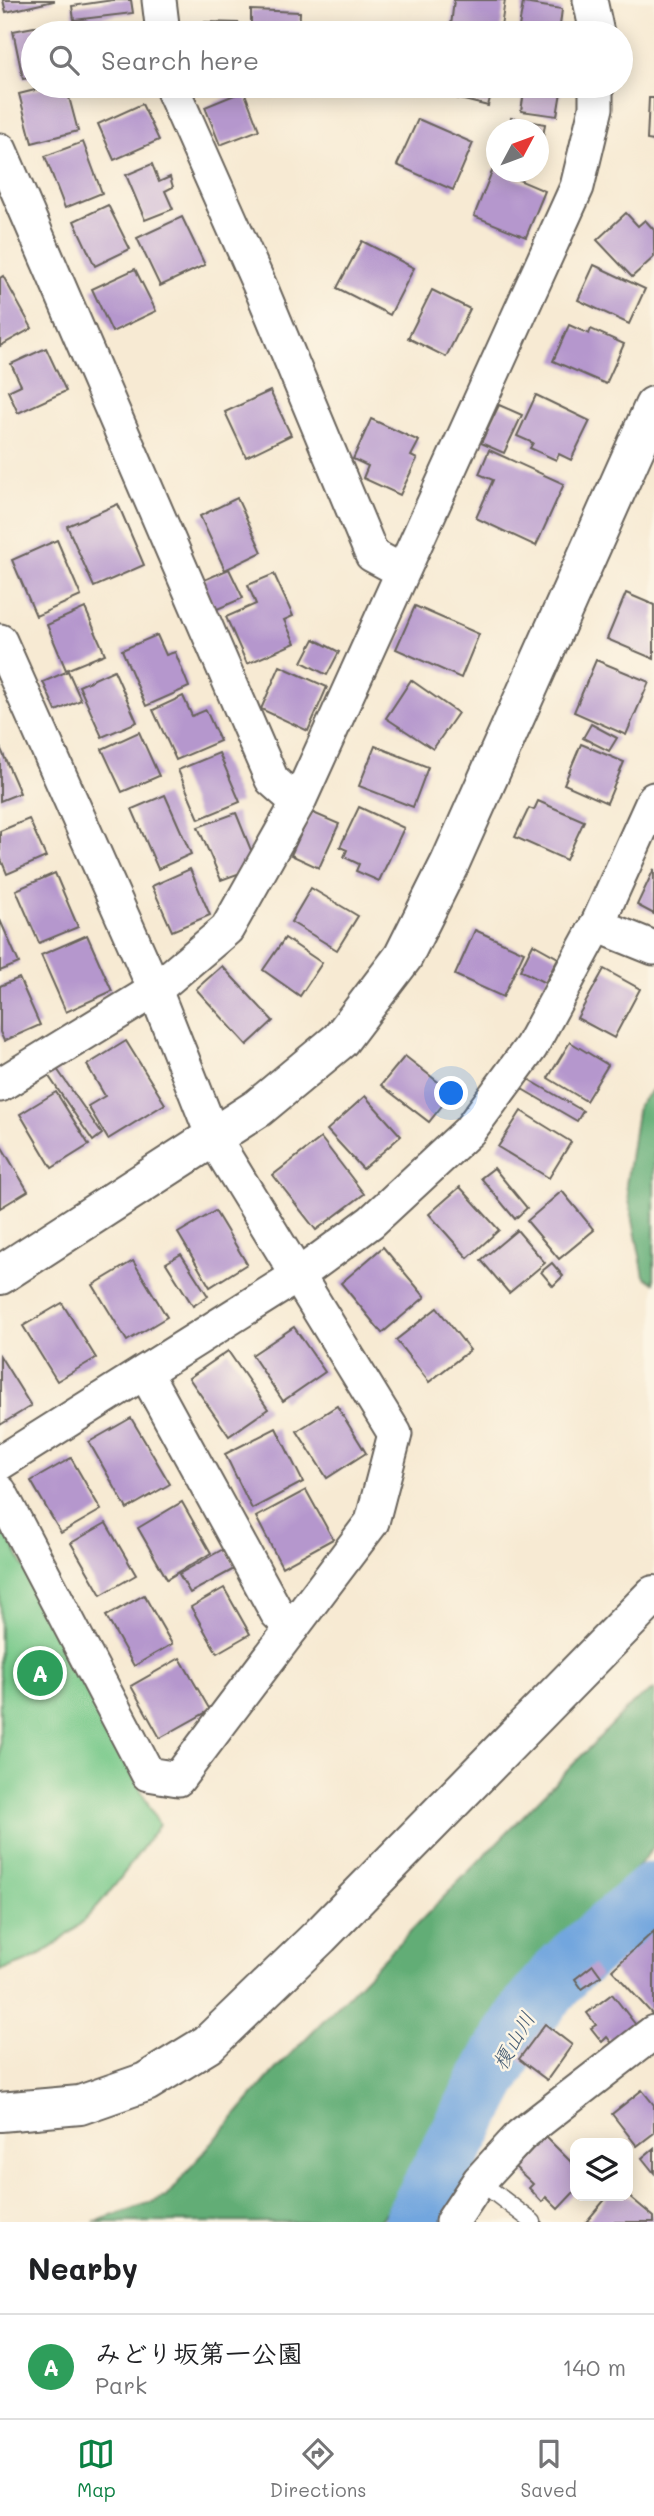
<!DOCTYPE html>
<html lang="en">
<head>
<meta charset="utf-8">
<style>
  :root { --surface:#fff; --page:#f6f6f6; --text:#202124; --muted:#757577; --line:#e0e0e0; --accent:#0b8043 }
  body { margin:0; font-family:Mali,"Klee One",sans-serif; background:var(--page); color:var(--text) }
  .controls { position:absolute; right:21px; bottom:21px; display:grid; overflow:hidden; border-radius:14px; box-shadow:0 4px 18px #0003 }
  .controls button { width:63px; height:63px; display:grid; place-items:center; padding:0; border:0; border-bottom:2px solid var(--line); background:var(--surface); color:var(--text); font:35px sans-serif }
  .compass { position:absolute; left:486px; top:119px; width:63px; height:63px; border-radius:50%; background:var(--surface); box-shadow:0 4px 18px #0003; rotate:49deg }
  .you { position:absolute; left:452px; top:1094px; width:24px; height:24px; margin:-18px; border:5px solid #fff; border-radius:50%; background:#1a73e8; box-shadow:0 0 0 10px #1a73e833 }
  .badge { display:grid; place-items:center; width:46px; height:46px; border-radius:50%; background:var(--accent); color:#fff; font-size:23px; font-weight:700 }
  .pin { position:absolute; translate:-50% -50%; border:4px solid #fff; box-shadow:0 2px 7px #0006 }
  .list { margin:0; padding:0; list-style:none }
  h2 { display:flex; justify-content:space-between; align-items:center; height:91px; margin:0; padding:0 28px; font-size:30px }
  h2 small { font-size:23px; font-weight:400; color:var(--muted) }
  .list li { display:grid; grid-template-columns:46px 1fr auto; gap:21px; align-items:center; box-sizing:border-box; height:105px; padding:0 28px; border-top:2px solid var(--line) }
  .list b { display:block; font-size:26px; white-space:nowrap }
  .list p { margin:0; font-size:23px; white-space:nowrap; color:var(--muted) }
  .list em { font-size:23px; font-style:normal; color:var(--muted) }
  .icon { flex:none; width:38px; height:38px; fill:none; stroke:currentColor; stroke-width:2; stroke-linecap:round; stroke-linejoin:round }
  .map { position:relative; flex:none; width:654px; height:2222px; overflow:hidden }
  .search { position:absolute; background:var(--surface); box-shadow:0 4px 18px #0003; left:21px; right:21px; top:21px; height:77px; display:flex; align-items:center; gap:18px; box-sizing:border-box; padding:0 24px; border-radius:38px; color:var(--muted); font-size:26px }
  .sheet { height:196px; background:var(--surface) }
  nav { display:flex; justify-content:space-around; align-items:center; box-sizing:border-box; height:98px; border-top:2px solid var(--line); background:var(--surface); font-size:19px; color:var(--muted) }
  nav a { display:grid; justify-items:center; gap:4px }
  nav .on { color:var(--accent) }
  .map>svg:first-child { display:block }
</style>
</head>
<body>
<div class="map">
<svg width="654" height="2222" viewBox="0 0 654 2222">
  <rect width="100%" height="100%" fill="#fcf5e5"/>
  <filter id="ink" filterUnits="userSpaceOnUse"><feTurbulence type="fractalNoise" baseFrequency=".0143" numOctaves="2"/><feDisplacementMap in="SourceGraphic" scale="14" xChannelSelector="R" yChannelSelector="G"/><feConvolveMatrix kernelMatrix="1 2 1 2 8 2 1 2 1" color-interpolation-filters="sRGB"/></filter>
  <filter id="wash" filterUnits="userSpaceOnUse"><feTurbulence type="fractalNoise" baseFrequency=".00686" numOctaves="4" result="noise"/><feDisplacementMap in="SourceGraphic" scale="28" xChannelSelector="R" yChannelSelector="G"/><feGaussianBlur stdDeviation="1.57" result="paint"/><feColorMatrix in="noise" values="0 0 0 0 0 0 0 0 0 0 0 0 0 0 0 0 0 1.4 0 .05"/><feComposite in="paint" operator="in"/></filter>
  <g filter="url(#wash)">
    <rect width="100%" height="100%" fill="#f7ead3"/>
    <path fill="#78c98a" stroke="#4a7253" stroke-width="2" d="M0,1521l159,304c-41,56 -86,129 -159,145z"/>
    <g fill="#62ad76" stroke="#3f6449" stroke-width="2">
      <polygon points="654,1088 654,1283 644,1276 626,1185 638,1105"/>
      <polygon points="654,1689 654,1847 552,1968 454,2104 379,2222 94,2222 166,2197 274,2071 633,1703"/>
    </g>
    <g fill="none" stroke-linecap="round" stroke-linejoin="round">
      <polyline stroke="#72a6de" stroke-width="61" points="414,2222 502,2055 530,2011 565,1969 654,1892"/>
    </g>
    <g id="blocks">
      <g fill="#b597cd">
        <polygon points="3,0 54,0 54,1 6,12"/>
        <polygon points="113,0 131,0 133,13 74,20 72,6"/>
        <polygon points="454,0 505,0 500,33 451,26"/>
        <polygon points="523,3 562,9 559,33 518,33"/>
        <polygon points="251,10 300,12 299,33 251,33"/>
        <polygon points="205,22 239,23 238,33 205,33"/>
        <polygon points="55,23 57,33 33,33 33,77 23,79 13,31"/>
        <polygon points="125,25 126,33 78,33 78,31"/>
        <polygon points="51,86 66,86 78,131 32,143 19,94"/>
        <polygon points="442,86 493,86 488,106 440,94"/>
        <polygon points="525,86 562,86 557,116 521,111"/>
        <polygon points="244,91 259,130 220,145 205,107"/>
        <polygon points="649,98 654,98 654,141 647,140"/>
        <polygon points="142,104 159,140 114,160 98,124"/>
        <polygon points="511,118 545,124 540,156 538,130 510,130"/>
        <polygon points="418,119 473,143 453,190 397,165"/>
        <polygon points="83,142 102,193 65,208 45,156"/>
        <polygon points="152,164 159,182 170,177 173,187 165,191 173,209 145,220 126,175"/>
        <polygon points="493,169 545,191 526,237 474,216"/>
        <polygon points="108,205 130,249 95,266 74,221"/>
        <polygon points="626,213 638,226 645,220 654,230 654,257 632,277 597,240"/>
        <polygon points="182,217 205,265 160,286 137,238"/>
        <polygon points="362,241 414,268 390,315 337,288"/>
        <polygon points="594,265 645,289 629,324 578,300"/>
        <polygon points="135,269 156,311 112,332 92,289"/>
        <polygon points="3,276 32,328 0,346 0,278"/>
        <polygon points="432,290 470,309 446,357 408,338"/>
        <polygon points="569,325 589,334 591,329 624,344 606,384 553,361"/>
        <polygon points="46,348 66,391 18,413 8,391 21,385 11,364"/>
        <polygon points="270,391 291,435 246,457 225,412"/>
        <polygon points="536,395 590,421 571,460 559,454 556,460 530,448 533,443 517,436"/>
        <polygon points="499,405 522,415 504,453 481,443"/>
        <polygon points="371,419 419,441 411,456 417,459 400,495 363,478 368,466 353,459"/>
        <polygon points="489,450 564,484 536,546 476,518 493,480 479,474"/>
        <polygon points="237,498 262,552 225,570 200,516"/>
        <polygon points="118,504 144,565 94,587 67,526"/>
        <polygon points="57,540 81,596 36,616 12,560"/>
        <polygon points="229,569 243,598 215,610 202,581"/>
        <polygon points="274,574 293,616 284,620 295,643 247,664 226,617 256,604 248,585"/>
        <polygon points="626,593 654,605 654,659 607,639"/>
        <polygon points="415,606 479,634 461,678 396,649"/>
        <polygon points="85,608 105,654 66,670 47,625"/>
        <polygon points="157,635 166,655 175,652 189,687 146,706 122,650"/>
        <polygon points="314,639 339,652 327,675 302,662"/>
        <polygon points="596,660 649,682 626,735 574,712"/>
        <polygon points="280,666 327,687 308,731 261,709"/>
        <polygon points="114,670 137,722 102,737 79,686"/>
        <polygon points="68,671 81,700 56,711 43,682"/>
        <polygon points="411,680 458,713 433,749 386,718"/>
        <polygon points="183,696 192,716 206,710 220,741 176,760 153,710"/>
        <polygon points="591,724 617,738 609,751 583,738"/>
        <polygon points="139,732 159,776 122,792 102,749"/>
        <polygon points="581,744 624,762 607,803 564,784"/>
        <polygon points="375,746 428,767 413,807 359,786"/>
        <polygon points="0,747 20,793 0,801"/>
        <polygon points="219,753 240,802 199,819 178,770"/>
        <polygon points="165,795 191,854 158,869 132,809"/>
        <polygon points="538,801 584,821 566,860 515,837 529,808 534,810"/>
        <polygon points="359,807 404,828 379,881 356,871 359,864 344,857 347,850 340,847"/>
        <polygon points="311,812 339,824 319,868 291,855"/>
        <polygon points="236,813 253,855 243,872 221,880 198,827"/>
        <polygon points="29,819 46,857 7,874 0,857 0,831"/>
        <polygon points="190,869 210,915 172,931 152,886"/>
        <polygon points="654,869 654,914 637,905"/>
        <polygon points="55,873 78,927 39,943 16,890"/>
        <polygon points="311,888 358,916 337,950 291,922"/>
        <polygon points="0,920 19,963 0,971"/>
        <polygon points="475,930 524,952 503,997 455,975"/>
        <polygon points="87,935 112,991 66,1012 41,955"/>
        <polygon points="285,938 322,963 300,996 263,970"/>
        <polygon points="533,944 558,958 545,983 520,970"/>
        <polygon points="222,966 273,1021 247,1045 196,989"/>
        <polygon points="604,969 640,989 614,1038 577,1018"/>
        <polygon points="19,978 40,1025 4,1041 0,1032 0,986"/>
        <polygon points="126,1041 165,1104 108,1139 88,1106 105,1096 87,1065"/>
        <polygon points="570,1042 608,1065 586,1101 548,1078"/>
        <polygon points="405,1056 452,1093 429,1122 381,1085"/>
        <polygon points="57,1069 102,1134 93,1141 48,1075"/>
        <polygon points="528,1079 583,1111 577,1121 522,1089"/>
        <polygon points="56,1092 89,1145 52,1168 20,1114"/>
        <polygon points="365,1096 401,1136 363,1169 327,1130"/>
        <polygon points="521,1111 571,1142 549,1178 498,1147"/>
        <polygon points="321,1138 364,1194 316,1230 273,1175"/>
        <polygon points="0,1144 28,1191 0,1208"/>
        <polygon points="494,1168 527,1208 515,1219 481,1178"/>
        <polygon points="460,1187 499,1230 468,1258 429,1214"/>
        <polygon points="562,1191 594,1230 559,1259 527,1221"/>
        <polygon points="215,1211 247,1264 210,1287 178,1233"/>
        <polygon points="517,1230 545,1263 509,1293 481,1260"/>
        <polygon points="383,1247 425,1297 382,1333 341,1283"/>
        <polygon points="181,1254 208,1296 193,1306 166,1263"/>
        <polygon points="133,1261 167,1317 127,1341 93,1285"/>
        <polygon points="552,1263 563,1276 553,1286 541,1272"/>
        <polygon points="62,1303 96,1358 57,1381 23,1326"/>
        <polygon points="437,1308 470,1350 429,1382 396,1340"/>
        <polygon points="294,1327 325,1372 283,1401 252,1355"/>
        <polygon points="228,1351 268,1409 229,1436 189,1378"/>
        <polygon points="0,1356 31,1406 0,1425"/>
        <polygon points="337,1406 366,1453 327,1478 297,1431"/>
        <polygon points="131,1418 170,1484 127,1509 89,1442"/>
        <polygon points="276,1428 303,1482 252,1509 225,1454"/>
        <polygon points="71,1458 101,1510 61,1533 31,1481"/>
        <polygon points="306,1490 333,1539 282,1567 256,1517"/>
        <polygon points="182,1502 211,1553 167,1579 138,1528"/>
        <polygon points="106,1523 136,1575 101,1595 71,1543"/>
        <polygon points="225,1548 236,1568 190,1593 179,1574"/>
        <polygon points="224,1588 250,1634 217,1653 191,1607"/>
        <polygon points="144,1595 172,1644 134,1666 106,1616"/>
        <polygon points="180,1658 210,1710 160,1738 131,1686"/>
        <polygon points="654,1931 654,2016 612,1970"/>
        <polygon points="593,1965 601,1976 582,1989 575,1979"/>
        <polygon points="612,1994 639,2029 615,2047 607,2037 602,2042 591,2028 596,2025 587,2013"/>
        <polygon points="545,2024 572,2045 547,2080 519,2059"/>
        <polygon points="642,2090 654,2105 654,2133 637,2146 612,2114"/>
        <polygon points="545,2136 575,2166 575,2191 558,2209 546,2197 542,2202 529,2188 533,2184 515,2167"/>
        <polygon points="654,2148 654,2173 642,2158"/>
        <polygon points="608,2196 629,2196 654,2217 654,2222 586,2222"/>
      </g>
    </g>
  </g>
  <g filter="url(#ink)">
    <use href="#blocks" fill-opacity="0" stroke="#69645c" stroke-width="2"/>
    <g fill="none" stroke-linecap="round" stroke-linejoin="round">
      <defs>
        <polyline id="service" points="479,2181 533,2222"/>
        <g id="minor">
          <polyline points="159,0 163,33"/>
          <polyline points="590,0 597,33"/>
          <polyline points="171,86 263,293 372,555 402,571"/>
          <polyline points="0,150 272,780 298,803"/>
          <polyline points="0,641 155,990 214,1139 395,1434 372,1522 178,1779 148,1774 0,1492"/>
          <polyline points="597,925 654,948"/>
          <polyline points="0,1085 155,990 227,929 298,803 577,187 596,108 596,86"/>
          <polyline points="145,1372 277,1613 292,1628"/>
          <polyline points="0,1463 300,1274 371,1222 469,1131 531,1047 597,925 654,799"/>
          <polyline points="452,2222 479,2181 521,2135 654,2032"/>
        </g>
        <g id="tertiary">
          <polyline points="0,1275 258,1108 340,1040 403,957 450,863 654,406"/>
          <polyline points="0,2112 80,2105 146,2082 208,2044 320,1936 654,1595"/>
        </g>
      </defs>
      <use href="#service" stroke="#69645c" stroke-width="19"/>
      <use href="#minor" stroke="#69645c" stroke-width="37"/>
      <use href="#tertiary" stroke="#69645c" stroke-width="42"/>
      <use href="#service" stroke="#fff" stroke-width="16"/>
      <use href="#minor" stroke="#fff" stroke-width="33"/>
      <use href="#tertiary" stroke="#fff" stroke-width="38"/>
    </g>
  </g>
  <g text-anchor="middle" stroke-width="5" stroke-linejoin="round" paint-order="stroke">
    <g font-size="21" font-style="italic" fill="#435a73" stroke="#fcf5e5">
      <text transform="translate(514 2041) rotate(-60)" y="7">榎山川</text>
    </g>
  </g>
</svg>
<div class="controls">
<button><svg class="icon" aria-label="layers" viewBox="0 0 24 24"><path d="M12 4l9 5-9 5-9-5zM3 14l9 5 9-5"/></svg></button>
</div>
<svg class="compass" viewBox="-18 -18 36 36"><path d="M0-13l5 13h-10z" fill="#e53935"/><path d="M0 13l5-13h-10z" fill="#757577"/></svg>
<div class="you"></div>
<div class="pin badge" style="left:40px;top:1673px;background:#2e9e5b">A</div>
<div class="search"><svg class="icon" aria-label="search" viewBox="0 0 24 24"><circle cx="10" cy="10" r="6"/><path d="M15 15l6 6"/></svg>Search here</div>
</div>
<section class="sheet">
<h2>Nearby<small></small></h2>
<ul class="list">
<li><span class="badge" style="background:#2e9e5b">A</span><div><b>みどり坂第一公園</b><p>Park</p></div><em>140 m</em></li>
</ul>
</section>
<nav>
<a class="on"><svg class="icon" aria-label="map" viewBox="0 0 24 24"><path d="M3 6l6-2 6 2 6-2v14l-6 2-6-2-6 2zM9 4v14M15 6v14"/></svg>Map</a>
<a><svg class="icon" aria-label="directions" viewBox="0 0 24 24"><path d="M12 3l9 9-9 9-9-9zM9 14v-3h6M13 9l2 2-2 2"/></svg>Directions</a>
<a><svg class="icon" aria-label="saved" viewBox="0 0 24 24"><path d="M7 4h10v16l-5-4-5 4z"/></svg>Saved</a>
</nav>
</body>
</html>
